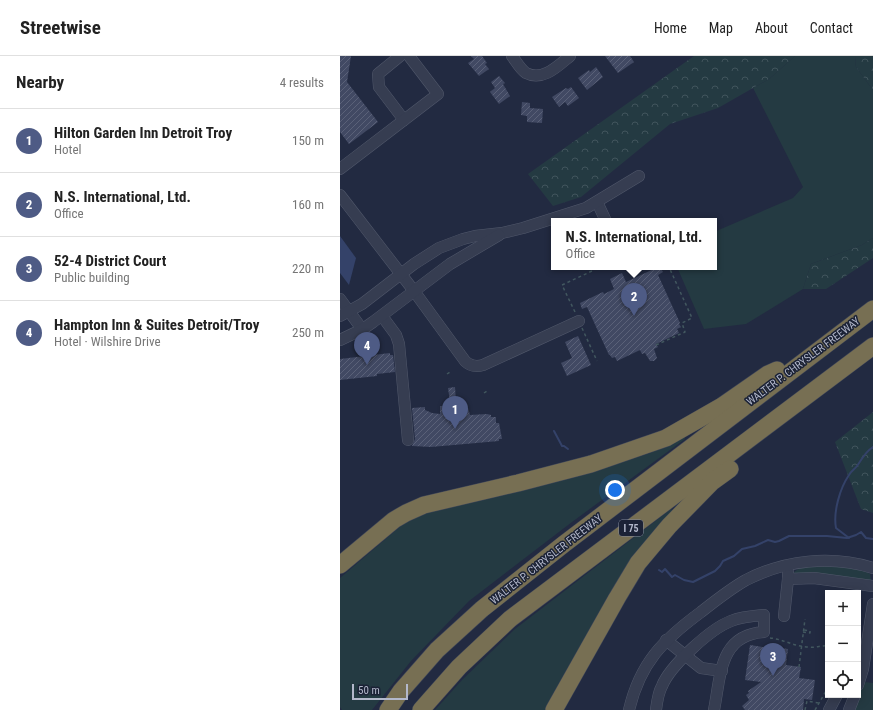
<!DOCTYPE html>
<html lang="en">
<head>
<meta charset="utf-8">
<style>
  :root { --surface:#fff; --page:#f6f6f6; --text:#222; --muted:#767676; --line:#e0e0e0; --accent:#4e5b85 }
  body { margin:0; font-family:"Roboto Condensed",sans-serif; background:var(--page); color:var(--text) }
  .controls { position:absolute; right:12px; bottom:12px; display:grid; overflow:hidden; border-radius:0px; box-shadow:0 2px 10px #0003 }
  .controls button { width:36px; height:36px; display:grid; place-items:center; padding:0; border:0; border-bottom:1px solid var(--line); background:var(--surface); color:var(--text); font:20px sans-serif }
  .scale { position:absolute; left:12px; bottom:10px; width:56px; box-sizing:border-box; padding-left:4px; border:2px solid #b3b8cb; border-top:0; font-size:11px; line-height:14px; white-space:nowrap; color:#b3b8cb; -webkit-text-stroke:3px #1b2236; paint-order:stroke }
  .you { position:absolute; left:275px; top:434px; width:14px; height:14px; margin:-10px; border:3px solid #fff; border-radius:50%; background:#1a73e8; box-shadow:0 0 0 6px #1a73e833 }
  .badge { display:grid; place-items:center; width:26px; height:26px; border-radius:50%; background:var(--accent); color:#fff; font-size:13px; font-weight:700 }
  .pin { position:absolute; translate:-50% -33px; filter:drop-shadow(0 1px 2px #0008) }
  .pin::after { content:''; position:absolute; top:21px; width:14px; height:12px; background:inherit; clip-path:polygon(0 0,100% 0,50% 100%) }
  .popup { position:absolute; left:211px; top:162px; width:166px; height:52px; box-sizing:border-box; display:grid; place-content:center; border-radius:0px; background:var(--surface); filter:drop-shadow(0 1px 3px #0005); font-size:13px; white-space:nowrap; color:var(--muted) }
  .popup b { font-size:15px; color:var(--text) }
  .popup::after { content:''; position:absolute; left:50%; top:100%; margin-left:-8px; border:8px solid transparent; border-top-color:var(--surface) }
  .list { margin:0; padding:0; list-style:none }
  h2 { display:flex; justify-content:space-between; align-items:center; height:52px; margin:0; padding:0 16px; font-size:17px }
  h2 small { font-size:13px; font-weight:400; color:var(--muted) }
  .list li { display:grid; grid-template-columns:26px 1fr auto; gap:12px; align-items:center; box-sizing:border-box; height:64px; padding:0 16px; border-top:1px solid var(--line) }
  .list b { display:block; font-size:15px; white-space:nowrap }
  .list p { margin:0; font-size:13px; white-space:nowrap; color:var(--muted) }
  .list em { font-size:13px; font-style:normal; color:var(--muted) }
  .icon { flex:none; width:22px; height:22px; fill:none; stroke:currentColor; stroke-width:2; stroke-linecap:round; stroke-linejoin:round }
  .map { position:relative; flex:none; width:533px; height:654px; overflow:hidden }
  header { display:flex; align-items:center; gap:24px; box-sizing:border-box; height:56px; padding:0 20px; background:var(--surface); border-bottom:1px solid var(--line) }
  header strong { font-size:19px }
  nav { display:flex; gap:22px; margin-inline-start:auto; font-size:14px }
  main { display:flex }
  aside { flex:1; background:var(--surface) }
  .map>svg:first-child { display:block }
</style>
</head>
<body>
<header>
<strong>Streetwise</strong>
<nav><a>Home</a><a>Map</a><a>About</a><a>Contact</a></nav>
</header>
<main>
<aside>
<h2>Nearby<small>4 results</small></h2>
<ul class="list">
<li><span class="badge">1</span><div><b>Hilton Garden Inn Detroit Troy</b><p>Hotel</p></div><em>150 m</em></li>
<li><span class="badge">2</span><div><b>N.S. International, Ltd.</b><p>Office</p></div><em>160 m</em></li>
<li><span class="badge">3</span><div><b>52-4 District Court</b><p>Public building</p></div><em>220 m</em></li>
<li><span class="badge">4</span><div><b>Hampton Inn &amp; Suites Detroit/Troy</b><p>Hotel · Wilshire Drive</p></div><em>250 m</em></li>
</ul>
</aside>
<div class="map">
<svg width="533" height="654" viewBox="0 0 533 654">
  <defs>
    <pattern id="forest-crowns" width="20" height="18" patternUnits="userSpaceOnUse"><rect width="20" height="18" fill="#243a42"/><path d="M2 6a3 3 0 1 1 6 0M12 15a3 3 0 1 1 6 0" fill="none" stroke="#41545c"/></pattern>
    <pattern id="building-hatch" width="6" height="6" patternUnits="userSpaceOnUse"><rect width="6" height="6" fill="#414963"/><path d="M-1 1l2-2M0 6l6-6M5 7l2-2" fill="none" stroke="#5a6178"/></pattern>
  </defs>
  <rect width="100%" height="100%" fill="#222a41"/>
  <g fill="#243a42">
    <polygon points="455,0 515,0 516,11 533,34 533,182 522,189 471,208 463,233 406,268 364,273 337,211 374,211 374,176 453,142 463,131 413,32 429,23"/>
    <polygon points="344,381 345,383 232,466 129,545 71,605 32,654 2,654 0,651 0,522 63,468 81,459 100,452 285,405 310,397"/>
    <polygon points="331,453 333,455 206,654 95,654 122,624 175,573"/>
    <path d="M478,510c14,0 41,0 52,8l1,6 -1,1 -77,-7c4,-8 17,-7 25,-8z"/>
    <polygon points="524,626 533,627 533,654 513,654"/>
  </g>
  <g fill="url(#forest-crowns)">
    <polygon points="354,0 455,0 429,23 378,52 330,68 241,141 213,150 188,118"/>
    <polygon points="515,0 533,0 533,34 516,11"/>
    <polygon points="533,182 533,202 486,233 463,233 471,208 522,189"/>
    <polygon points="533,356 533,457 521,453 495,386"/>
  </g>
  <polygon fill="#344269" points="0,180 16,202 9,229 0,217"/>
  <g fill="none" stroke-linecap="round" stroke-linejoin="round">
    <g stroke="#344269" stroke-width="2">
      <polyline points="214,375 222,390 224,390 228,393"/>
      <path d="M509,482l-13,-10c-3,-16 4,-40 13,-53 2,-4 6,-6 8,-9 6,-8 7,-13 16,-19"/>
      <polyline points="319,514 322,516 325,513 332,521 335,519 344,524 353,526 375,515 380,510 383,505 394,500 402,493 415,490 428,484 435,486 439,485 449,480 487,480 507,482 516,479 521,476 526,482 533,483"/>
    </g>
  </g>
  <g fill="url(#building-hatch)">
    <polygon points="0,0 11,0 7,26 38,66 9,88 0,76"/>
    <polygon points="131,0 142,0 147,7 145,8 149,13 139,20 128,7 134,3"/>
    <polygon points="265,0 290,0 294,6 278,17"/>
    <polygon points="256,11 263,21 247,34 238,22 249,14 250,16"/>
    <polygon points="159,20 165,27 163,28 170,40 159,48 150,36 155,32 151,26"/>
    <polygon points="231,31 239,42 228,50 225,46 219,51 212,41 226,32 228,33"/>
    <polygon points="182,46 190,47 190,52 203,53 202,67 187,66 187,60 181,59"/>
    <polygon points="318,211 320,211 323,216 318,219 340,267 339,268 341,271 337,273 339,277 316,288 318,291 314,293 317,302 314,305 310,305 305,297 302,298 300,294 277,305 275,301 272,302 270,299 269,299 247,251 242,253 240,247 263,236 264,238 274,233 270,223 282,217 286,226"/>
    <polygon points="238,280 251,309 227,320 221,307 232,302 225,286"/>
    <polygon points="50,297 50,299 53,299 55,316 37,318 37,320 0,324 0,303"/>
    <polygon points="115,331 116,345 120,345 121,349 127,348 130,359 147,358 151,359 151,361 156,361 156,367 159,367 162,383 159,383 159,385 91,391 72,390 75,383 72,352 85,351 85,354 92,357 100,358 100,350 106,350 106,346 110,346 108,332"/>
    <polygon points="410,589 441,594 441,592 448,593 446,609 461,611 459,622 475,624 472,644 464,643 463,654 405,654 402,650 409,644 406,639 409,637 408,635 421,626 405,624"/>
  </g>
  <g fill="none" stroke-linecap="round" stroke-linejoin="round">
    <defs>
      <g id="minor">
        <polyline points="60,0 38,18 39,31 64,64"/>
        <path d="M172,0c4,5 8,13 14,17 17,9 33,-8 44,-17"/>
        <polyline points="0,113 98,38 69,0"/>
        <path d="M0,139l74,96 51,70c5,5 11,6 18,4l96,-44"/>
        <polyline points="257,146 266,165"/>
        <polyline points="0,243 22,273"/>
        <polyline points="0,260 22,248 74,208 99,192 123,183 135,180 162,177 183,172 246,152 299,120"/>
        <polyline points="42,260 56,279 59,288 68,384"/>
        <polyline points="0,284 23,273 33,266 110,208 159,179"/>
        <polyline points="448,523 474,522 533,530"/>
        <polyline points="444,560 448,523 448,516"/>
        <polyline points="326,584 361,612 382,615"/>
        <polyline points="518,629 523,613 533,548"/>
        <path d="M289,654c11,-47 34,-70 72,-98 14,-11 29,-23 45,-32 39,-20 85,-25 127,-12"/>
        <path d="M316,654c1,-8 2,-17 6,-24 8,-20 48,-57 69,-65 10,-4 22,-5 33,-6v17c-45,3 -43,43 -50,78"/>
        <polyline points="489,654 497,639"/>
        <polyline points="509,654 515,639"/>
      </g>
      <g id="highway">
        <polyline points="0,509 54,464 66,457 84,449 178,427 251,408 326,382 382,350 428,318 437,314"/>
        <polyline points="48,654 61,635 97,594 142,553 224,488 533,253"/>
        <polyline points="81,654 119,611 170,563 533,290"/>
        <polyline points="214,654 277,542 298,507 329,470 372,426 390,413"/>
      </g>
    </defs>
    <use href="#minor" stroke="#51586b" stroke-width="12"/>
    <use href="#highway" stroke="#3e4558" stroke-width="18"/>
    <g stroke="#42575f" stroke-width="1.5" stroke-dasharray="3 3" stroke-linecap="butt">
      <polyline points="235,256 222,229 252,215"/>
      <polyline points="242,272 257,305"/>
      <polyline points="316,289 345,276 342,267 352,262 329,211"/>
      <polyline points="107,318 110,316"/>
      <polyline points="144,337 147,335"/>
      <polyline points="113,342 113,346"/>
      <polyline points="463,576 470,577 470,575 464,574"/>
      <path d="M430,582c13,1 25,9 39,9 7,1 13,-2 19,-1"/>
      <polyline points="459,611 465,563"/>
      <polyline points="465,654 467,645 479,647"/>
      <polyline points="475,654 486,635 488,634"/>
    </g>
    <use href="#minor" stroke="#363d51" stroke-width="11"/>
    <use href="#highway" stroke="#776f53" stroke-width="17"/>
  </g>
  <g text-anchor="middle" stroke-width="3" stroke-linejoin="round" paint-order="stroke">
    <rect fill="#1b2236" stroke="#858b9e" stroke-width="1" x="279" y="464" width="24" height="16" rx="3"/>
    <g font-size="10" font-weight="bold" fill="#b3b8cb">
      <text x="291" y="476">I 75</text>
    </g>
    <g font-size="11" fill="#b3b8cb" stroke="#1b2236">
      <text transform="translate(463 305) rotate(-37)" y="4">WALTER P. CHRYSLER FREEWAY</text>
      <text transform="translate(206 503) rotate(-38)" y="4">WALTER P. CHRYSLER FREEWAY</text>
    </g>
  </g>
</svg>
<div class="controls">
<button>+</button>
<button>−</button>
<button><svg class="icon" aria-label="locate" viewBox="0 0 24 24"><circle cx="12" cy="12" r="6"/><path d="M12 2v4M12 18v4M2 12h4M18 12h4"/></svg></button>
</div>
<div class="scale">50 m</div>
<div class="you"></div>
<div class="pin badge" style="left:115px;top:373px">1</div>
<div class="pin badge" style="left:294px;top:260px">2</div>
<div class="popup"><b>N.S. International, Ltd.</b>Office</div>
<div class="pin badge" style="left:433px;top:620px">3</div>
<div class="pin badge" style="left:27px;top:309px">4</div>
</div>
</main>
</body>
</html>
